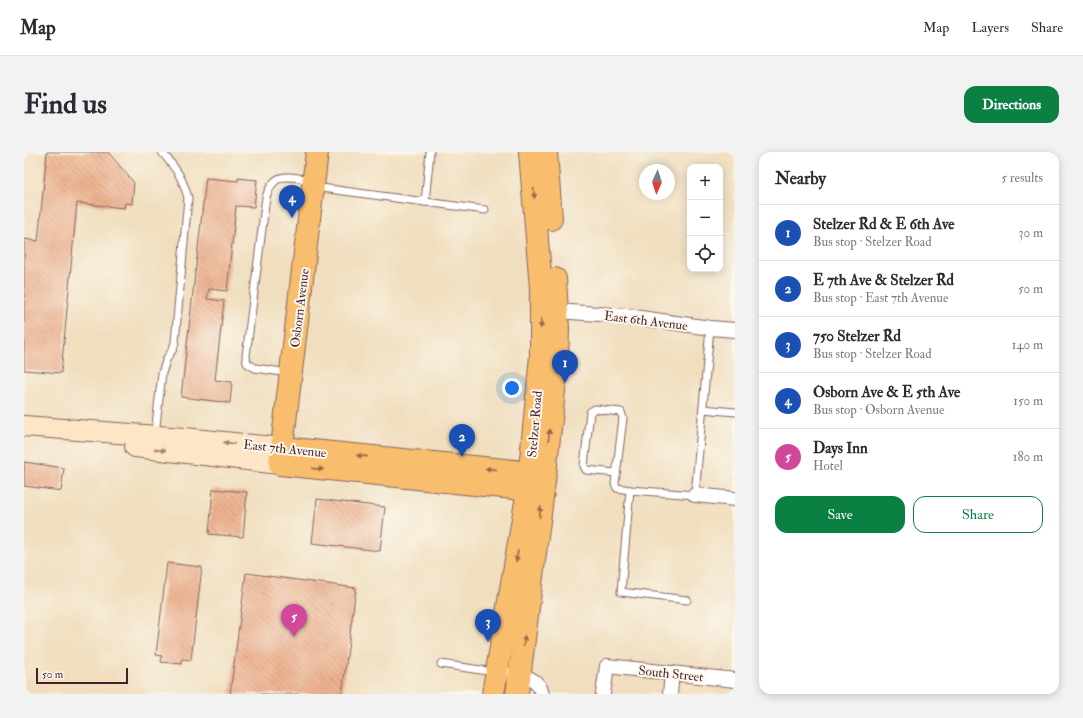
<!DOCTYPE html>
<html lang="en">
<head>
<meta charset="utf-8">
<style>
  :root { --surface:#fff; --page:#f2f2f3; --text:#2b2b33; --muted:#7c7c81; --line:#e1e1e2; --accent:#0b8043 }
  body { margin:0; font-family:"IM FELL Double Pica",serif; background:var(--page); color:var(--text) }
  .controls { position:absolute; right:12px; top:12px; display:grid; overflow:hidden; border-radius:8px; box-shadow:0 2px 10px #0003 }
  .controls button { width:36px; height:36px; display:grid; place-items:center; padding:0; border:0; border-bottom:1px solid var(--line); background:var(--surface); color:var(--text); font:20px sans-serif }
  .compass { position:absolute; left:615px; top:12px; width:36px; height:36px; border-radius:50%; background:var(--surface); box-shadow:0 2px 10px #0003; rotate:183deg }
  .scale { position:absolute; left:12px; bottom:10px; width:92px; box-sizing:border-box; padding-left:4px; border:2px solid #4a1f2b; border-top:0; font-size:11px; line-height:14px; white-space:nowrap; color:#4a1f2b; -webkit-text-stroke:3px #fbf7ec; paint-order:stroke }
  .you { position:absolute; left:488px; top:236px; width:14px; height:14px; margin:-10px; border:3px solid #fff; border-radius:50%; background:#1a73e8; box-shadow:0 0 0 6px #1a73e833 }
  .badge { display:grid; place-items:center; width:26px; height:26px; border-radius:50%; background:var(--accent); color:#fff; font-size:13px; font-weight:700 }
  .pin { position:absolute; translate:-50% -33px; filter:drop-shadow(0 1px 2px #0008) }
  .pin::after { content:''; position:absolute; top:21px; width:14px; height:12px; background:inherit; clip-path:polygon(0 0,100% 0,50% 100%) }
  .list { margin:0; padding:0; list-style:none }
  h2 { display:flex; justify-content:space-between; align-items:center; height:52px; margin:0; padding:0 16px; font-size:17px }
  h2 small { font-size:13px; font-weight:400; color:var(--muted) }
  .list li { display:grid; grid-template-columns:26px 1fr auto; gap:12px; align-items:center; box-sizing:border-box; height:56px; padding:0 16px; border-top:1px solid var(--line) }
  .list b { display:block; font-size:15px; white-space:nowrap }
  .list p { margin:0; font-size:13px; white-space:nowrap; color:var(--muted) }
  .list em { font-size:13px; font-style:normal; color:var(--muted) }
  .actions { display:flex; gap:8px; padding:12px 16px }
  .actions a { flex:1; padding:9px 0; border:1px solid var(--accent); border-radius:12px; text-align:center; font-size:14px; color:var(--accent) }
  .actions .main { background:var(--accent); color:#fff }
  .icon { flex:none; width:22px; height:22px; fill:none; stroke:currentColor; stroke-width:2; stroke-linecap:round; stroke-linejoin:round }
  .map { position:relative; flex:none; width:711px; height:542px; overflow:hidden; border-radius:12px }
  header { display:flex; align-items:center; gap:24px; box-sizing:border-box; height:56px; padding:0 20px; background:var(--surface); border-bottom:1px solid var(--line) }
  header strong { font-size:19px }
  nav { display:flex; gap:22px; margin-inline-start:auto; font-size:14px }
  .intro { display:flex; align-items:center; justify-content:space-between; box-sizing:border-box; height:96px; padding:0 24px }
  h1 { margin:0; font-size:28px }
  .button { padding:10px 18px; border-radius:12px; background:var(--accent); color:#fff; font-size:14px; font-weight:700 }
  main { display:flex; gap:24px; padding:0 24px }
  aside { flex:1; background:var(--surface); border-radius:12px; box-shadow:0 2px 10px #0003 }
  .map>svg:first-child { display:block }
</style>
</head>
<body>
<header>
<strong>Map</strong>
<nav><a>Map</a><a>Layers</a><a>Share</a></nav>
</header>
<div class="intro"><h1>Find us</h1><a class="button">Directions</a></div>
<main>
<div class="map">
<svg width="711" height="542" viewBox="0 0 711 542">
  <defs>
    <pattern id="building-back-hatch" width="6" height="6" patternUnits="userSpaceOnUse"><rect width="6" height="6" fill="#eeb28f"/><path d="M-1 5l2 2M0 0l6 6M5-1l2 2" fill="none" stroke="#c39075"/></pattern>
  </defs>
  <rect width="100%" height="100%" fill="#fbf7ec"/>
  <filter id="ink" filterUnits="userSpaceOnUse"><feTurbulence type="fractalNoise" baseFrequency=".025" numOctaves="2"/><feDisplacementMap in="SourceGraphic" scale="8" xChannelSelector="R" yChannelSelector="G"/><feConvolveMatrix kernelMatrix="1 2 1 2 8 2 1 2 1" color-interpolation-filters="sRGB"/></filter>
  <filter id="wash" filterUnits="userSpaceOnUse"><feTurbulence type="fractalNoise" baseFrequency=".012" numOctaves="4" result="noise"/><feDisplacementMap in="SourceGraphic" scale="16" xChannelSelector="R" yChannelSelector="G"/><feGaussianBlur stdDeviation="0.9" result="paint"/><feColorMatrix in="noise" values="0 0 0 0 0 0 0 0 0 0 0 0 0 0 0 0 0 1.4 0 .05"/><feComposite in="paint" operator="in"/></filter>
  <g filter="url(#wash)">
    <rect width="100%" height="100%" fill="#f0debe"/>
    <g id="blocks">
      <g fill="url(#building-back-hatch)">
        <polygon points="23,0 84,0 110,31 108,52 101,51 100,56 53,51 37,221 0,218 0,87 14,89"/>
        <polygon points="182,26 214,29 214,26 233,28 230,55 212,54 203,139 185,137 183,147 200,149 191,228 208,230 206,251 157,245"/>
        <polygon points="0,310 40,316 37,339 0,334"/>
        <polygon points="189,337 223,340 219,385 185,382"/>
        <polygon points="293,347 361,355 356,399 288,391"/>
        <polygon points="143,411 178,415 167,508 158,507 158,512 137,510 138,504 132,503"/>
        <polygon points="222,421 332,436 318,542 206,542"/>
      </g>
    </g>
  </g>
  <g filter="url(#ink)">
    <use href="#blocks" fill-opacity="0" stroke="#84625e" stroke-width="1"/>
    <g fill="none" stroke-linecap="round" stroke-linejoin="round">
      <defs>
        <g id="lane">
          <polyline points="290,35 461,58"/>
          <polyline points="401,50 406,0"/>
          <path d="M265,221l-34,-5 -8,-5 -1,-7 20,-159c9,-27 22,-20 46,-17"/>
          <polyline points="679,257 711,260"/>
          <path d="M131,282l7,-61 5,-15 6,-9 2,-7 13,-144c-6,-22 -12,-29 -26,-46"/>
          <polyline points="592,321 562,318 560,314 566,260 571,257 597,260 599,266 591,332 593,336 606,338"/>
          <polyline points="663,448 597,440 606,338 671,343 686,176"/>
          <polyline points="417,512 470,520"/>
        </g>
        <g id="street">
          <polyline points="533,159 603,164 686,176 711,178"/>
          <polyline points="671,343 711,347"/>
          <path d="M488,522c13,2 27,5 30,20"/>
          <polyline points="579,542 583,514 711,528"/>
          <polyline points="646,542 648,521"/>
        </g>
        <g id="secondary">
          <polyline points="0,274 161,286 258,296"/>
          <polyline points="111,295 256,312"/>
        </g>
        <g id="primary">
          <polyline points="293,0 256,312 519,339"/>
          <polyline points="522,0 527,67"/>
          <polyline points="258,296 520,322"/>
          <polyline points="469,542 504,338 517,204 517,136 506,0"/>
          <polyline points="493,542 521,322 533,211 534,177 531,127"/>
        </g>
      </defs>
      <use href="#lane" stroke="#84625e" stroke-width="9"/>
      <use href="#street" stroke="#84625e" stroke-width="16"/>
      <use href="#secondary" stroke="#84625e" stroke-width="22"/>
      <use href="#primary" stroke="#84625e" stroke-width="24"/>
      <use href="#lane" stroke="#fff" stroke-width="7"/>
      <use href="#street" stroke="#fff" stroke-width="14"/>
      <use href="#secondary" stroke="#fde5c5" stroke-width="20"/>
      <use href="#primary" stroke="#f9be6d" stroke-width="22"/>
    </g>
    <defs><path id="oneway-solid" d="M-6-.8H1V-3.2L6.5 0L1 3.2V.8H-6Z"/></defs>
    <g fill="#996749">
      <use href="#oneway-solid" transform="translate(510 41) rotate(85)"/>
      <use href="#oneway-solid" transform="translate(517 171) rotate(91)"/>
      <use href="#oneway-solid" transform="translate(525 283) rotate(-84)"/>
      <use href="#oneway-solid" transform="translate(338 304) rotate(-174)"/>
      <use href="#oneway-solid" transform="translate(294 317) rotate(6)"/>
      <use href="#oneway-solid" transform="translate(467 317) rotate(-174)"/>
      <use href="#oneway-solid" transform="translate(516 360) rotate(-83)"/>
      <use href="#oneway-solid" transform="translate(493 404) rotate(100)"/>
      <use href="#oneway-solid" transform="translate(500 489) rotate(-83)"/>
    </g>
    <g fill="#a48278">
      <use href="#oneway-solid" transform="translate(205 291) rotate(-174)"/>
      <use href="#oneway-solid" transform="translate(136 298) rotate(7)"/>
    </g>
  </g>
  <g text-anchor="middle" stroke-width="4" stroke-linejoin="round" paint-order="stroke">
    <g font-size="13" fill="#4a1f2b" stroke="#fbf7ec">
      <text transform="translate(275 156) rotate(-83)" y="5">Osborn Avenue</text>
      <text transform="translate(622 168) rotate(7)" y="5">East 6th Avenue</text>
      <text transform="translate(510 272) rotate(-85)" y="5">Stelzer Road</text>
      <text transform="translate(261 296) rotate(6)" y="5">East 7th Avenue</text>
      <text transform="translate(647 521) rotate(6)" y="5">South Street</text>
    </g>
  </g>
</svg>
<div class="controls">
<button>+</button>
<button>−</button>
<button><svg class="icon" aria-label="locate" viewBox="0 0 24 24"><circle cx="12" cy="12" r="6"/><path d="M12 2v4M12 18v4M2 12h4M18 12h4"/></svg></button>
</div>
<svg class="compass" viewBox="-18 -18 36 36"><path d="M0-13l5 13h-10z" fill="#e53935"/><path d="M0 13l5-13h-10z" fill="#7c7c81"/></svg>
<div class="scale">50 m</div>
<div class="you"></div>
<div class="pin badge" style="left:541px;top:231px;background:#1a4fb4">1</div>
<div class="pin badge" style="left:438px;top:305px;background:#1a4fb4">2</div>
<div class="pin badge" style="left:464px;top:490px;background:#1a4fb4">3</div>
<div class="pin badge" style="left:268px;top:66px;background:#1a4fb4">4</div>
<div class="pin badge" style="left:270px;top:485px;background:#d1479c">5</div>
</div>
<aside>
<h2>Nearby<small>5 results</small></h2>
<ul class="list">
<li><span class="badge" style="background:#1a4fb4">1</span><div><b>Stelzer Rd &amp; E 6th Ave</b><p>Bus stop · Stelzer Road</p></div><em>30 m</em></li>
<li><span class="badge" style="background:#1a4fb4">2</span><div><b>E 7th Ave &amp; Stelzer Rd</b><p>Bus stop · East 7th Avenue</p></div><em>50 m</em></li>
<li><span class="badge" style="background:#1a4fb4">3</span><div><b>750 Stelzer Rd</b><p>Bus stop · Stelzer Road</p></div><em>140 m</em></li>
<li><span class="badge" style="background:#1a4fb4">4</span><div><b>Osborn Ave &amp; E 5th Ave</b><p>Bus stop · Osborn Avenue</p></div><em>150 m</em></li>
<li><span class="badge" style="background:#d1479c">5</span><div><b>Days Inn</b><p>Hotel</p></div><em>180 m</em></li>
</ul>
<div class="actions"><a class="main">Save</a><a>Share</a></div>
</aside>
</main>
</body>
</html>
